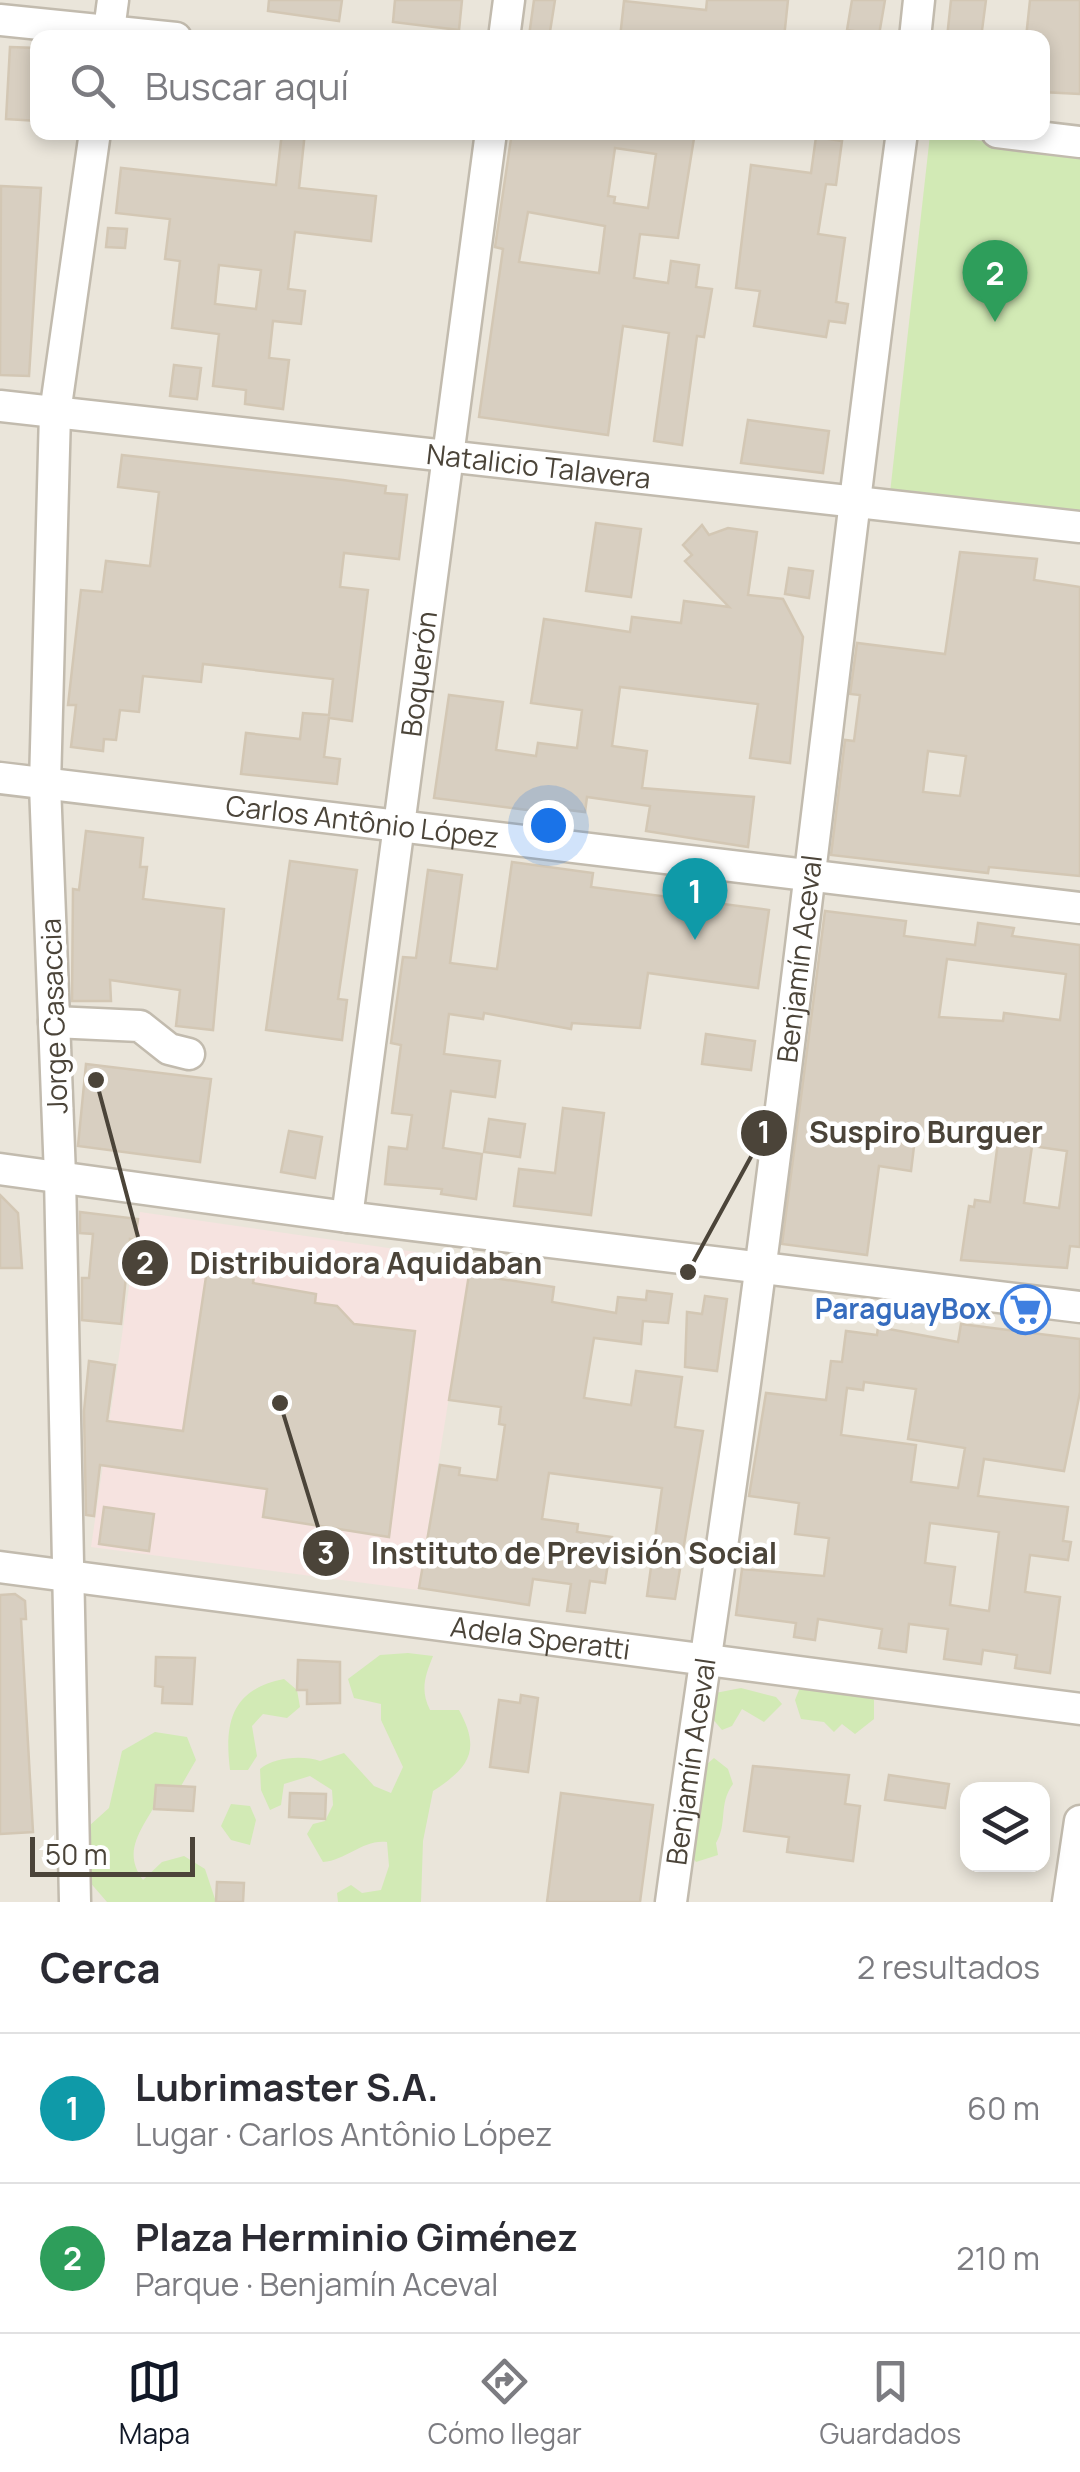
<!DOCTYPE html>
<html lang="es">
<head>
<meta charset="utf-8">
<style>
  :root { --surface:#fff; --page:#f7f7f7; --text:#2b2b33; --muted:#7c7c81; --line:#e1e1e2; --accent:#111827 }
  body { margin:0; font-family:Manrope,sans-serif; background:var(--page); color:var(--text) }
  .controls { position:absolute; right:30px; bottom:30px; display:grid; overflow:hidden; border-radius:20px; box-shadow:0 5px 15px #0003 }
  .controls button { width:90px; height:90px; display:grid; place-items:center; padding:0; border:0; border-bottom:2px solid var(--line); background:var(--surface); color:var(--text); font:50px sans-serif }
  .scale { position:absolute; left:30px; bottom:25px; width:165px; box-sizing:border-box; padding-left:10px; border:5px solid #4b4439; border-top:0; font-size:28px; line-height:35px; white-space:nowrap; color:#4b4439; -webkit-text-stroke:8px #fff; paint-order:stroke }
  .you { position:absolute; left:548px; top:825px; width:35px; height:35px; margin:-25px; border:8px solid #fff; border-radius:50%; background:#1a73e8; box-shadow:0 0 0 15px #1a73e833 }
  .badge { display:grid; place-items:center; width:65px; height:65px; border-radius:50%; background:var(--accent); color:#fff; font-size:32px; font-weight:700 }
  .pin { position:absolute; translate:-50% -82px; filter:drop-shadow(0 2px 5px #0008) }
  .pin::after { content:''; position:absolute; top:52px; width:35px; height:30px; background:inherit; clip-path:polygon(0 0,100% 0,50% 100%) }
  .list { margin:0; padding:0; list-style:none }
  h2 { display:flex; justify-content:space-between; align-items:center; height:130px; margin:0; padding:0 40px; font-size:42px }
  h2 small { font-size:32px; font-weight:400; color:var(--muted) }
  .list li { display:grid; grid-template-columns:65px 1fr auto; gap:30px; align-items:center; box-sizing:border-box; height:150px; padding:0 40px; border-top:2px solid var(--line) }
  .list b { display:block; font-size:38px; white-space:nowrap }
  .list p { margin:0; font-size:32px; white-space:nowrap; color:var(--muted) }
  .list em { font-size:32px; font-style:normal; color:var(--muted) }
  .icon { flex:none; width:55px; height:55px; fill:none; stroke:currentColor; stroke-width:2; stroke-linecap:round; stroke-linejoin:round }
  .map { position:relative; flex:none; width:1080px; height:1902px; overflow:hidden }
  .search { position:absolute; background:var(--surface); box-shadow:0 5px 15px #0003; left:30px; right:30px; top:30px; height:110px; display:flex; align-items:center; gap:25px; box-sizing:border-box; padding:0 35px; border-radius:20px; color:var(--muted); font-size:38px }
  .sheet { height:430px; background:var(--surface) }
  nav { display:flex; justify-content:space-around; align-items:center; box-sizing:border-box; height:140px; border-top:2px solid var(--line); background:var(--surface); font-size:28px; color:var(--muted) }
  nav a { display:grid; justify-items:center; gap:5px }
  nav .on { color:var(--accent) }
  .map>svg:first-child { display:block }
</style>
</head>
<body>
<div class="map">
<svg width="1080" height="1902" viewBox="0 0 1080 1902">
  <rect width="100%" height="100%" fill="#f6f3ec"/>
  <path fill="#eae5da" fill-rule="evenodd" d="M0,0h1080v1902h-1080zM38,38h1004v94h-1004zM968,1790h74v74h-74z"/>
  <polygon fill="#f6e3e0" points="140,1212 471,1260 418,1590 91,1547"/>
  <g fill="#d2eab5">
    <polygon points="930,135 1080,152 1080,512 890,493"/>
    <path d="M408,1653l25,3c-8,20 -13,34 -3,54h29c22,40 11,57 -26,81l-10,50 -2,61h-83l-1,-9 14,-8 11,8 19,-3 8,-24 -2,-24c-24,-3 -40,18 -64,20l-16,-28 6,-10 12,-3 8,-16 -1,-15 -22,-14 -26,8 -3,21 -11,5 -9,-20 -1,-21c14,-12 43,-14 60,-8l24,-8 30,33 17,7 12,-26 -22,-47v-16l-27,-6 -6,-19 32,-24z"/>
    <path d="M284,1679l13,11 3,17 -13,11 -24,-4 -11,12 5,30 -9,14h-18c-6,-48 2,-81 54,-91z"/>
    <polygon points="801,1685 865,1690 874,1700 874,1719 855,1734 842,1724 834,1732 824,1722 801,1719 795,1700"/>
    <polygon points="741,1688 776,1697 782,1704 764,1722 742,1709 732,1726 722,1730 711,1717 710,1694"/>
    <path d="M155,1732l32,5 9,23 -15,26 -20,7c-14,32 -42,55 -18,87l19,-18 22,-6 21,13 11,33h-109l-19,-22 -6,-16 7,-38 20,-18 13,-57z"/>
    <path d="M714,1758l14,11 5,15c-15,20 -5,39 -17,59l2,12 -22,7 -7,-9 12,-41 -2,-41z"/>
    <polygon points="231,1804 250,1806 256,1820 250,1845 231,1840 221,1826"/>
  </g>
  <g fill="#d8cfc1" stroke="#d3c7b4" stroke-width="2.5" fill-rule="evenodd">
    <polygon points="269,0 342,0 339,21 268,11"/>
    <polygon points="395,0 462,0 459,30 393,22"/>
    <polygon points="534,0 555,0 549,38 529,36"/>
    <polygon points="707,0 788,0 784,38 620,38 624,1 706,10"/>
    <polygon points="852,0 885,0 879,35 847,30"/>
    <polygon points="951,0 986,0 981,38 947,38"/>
    <polygon points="1030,0 1080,0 1080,94 1042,92 1042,38 1026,38"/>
    <polygon points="10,47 38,48 38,121 6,119"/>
    <path d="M282,132h23l-6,56 77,8 -5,45 -76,-9 -7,57 17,2 -4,33 -28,-3 -4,37 20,2 -6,49 -38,-5 1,-14 -33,-4 6,-52 -47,-6 8,-67 -15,-2 5,-40 -54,-6 5,-45 155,17zM219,265l42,5 -5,39 -41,-5z"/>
    <path d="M512,132h183l-17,106 -38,-4 -6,44 34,5 3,-22 28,4 -3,22 16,2 -8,48 -7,-1 -15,109 -28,-4 15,-108 -46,-7 -15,109 -129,-18 24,-168 -8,-2zM615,148l41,6 -8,54 -34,-5 1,-6 -7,-1zM528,212l77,14 -6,47 -80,-11z"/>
    <polygon points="816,137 842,141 836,185 826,184 818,234 845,238 836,302 848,304 845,323 829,321 826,337 754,326 760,291 736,288 751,165 811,173"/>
    <polygon points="1,186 41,188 29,376 0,375"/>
    <polygon points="108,228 127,229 125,248 106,247"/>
    <polygon points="174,365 201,368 197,399 170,396"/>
    <polygon points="748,420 829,431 823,473 741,463"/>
    <polygon points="122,455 343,480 386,486 385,493 407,495 399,559 344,553 340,587 368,590 352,721 329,718 324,757 340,759 337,784 241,774 246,733 300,739 303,713 329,715 333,679 203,664 201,682 143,676 139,712 120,710 116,740 104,739 103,751 71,747 76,705 68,705 81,590 102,592 106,561 150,566 159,492 118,487"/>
    <polygon points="596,523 641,529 631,597 586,591"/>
    <polygon points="702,525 709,535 728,528 757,532 748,595 783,599 803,637 790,763 750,758 758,704 620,687 612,746 647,751 642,788 754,797 748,847 646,831 650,806 587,797 585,812 568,810 567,815 434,798 449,695 503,702 496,750 536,756 538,743 577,748 582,710 531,703 544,619 630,632 632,617 681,623 684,601 729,607 685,561 692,555 683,545"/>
    <path d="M960,552l77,7 -3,21 46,7v289l-91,-9 -1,6 -157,-18 14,-115 9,1 6,-46 -10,-1 7,-51 88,11zM928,751l38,5 -6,40 -37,-4z"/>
    <polygon points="789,568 813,571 809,598 785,594"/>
    <polygon points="86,831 143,838 140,867 147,867 143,899 224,909 213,1030 176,1026 180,990 110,980 111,1001 72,1001 73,889 79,890"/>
    <polygon points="290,861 357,870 338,999 347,1000 342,1040 266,1030"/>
    <polygon points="512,862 593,873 591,887 769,910 758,988 648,973 640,1028 572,1023 571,1029 484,1013 483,1019 449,1014 444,1054 500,1061 495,1097 451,1091 443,1148 482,1154 476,1199 441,1194 442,1189 385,1184 389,1147 407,1149 412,1115 392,1113 401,1045 391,1043 403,957 416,958 428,870 462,875 450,963 497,969"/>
    <path d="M825,911l81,10 -2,15 71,9 3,-22 36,5 -2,8 68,9v302l-10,-1 -3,22 -106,-8 8,-54 5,1 1,-7 15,2 8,-60 -82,-12 -5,41 -32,-5 -12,89 -85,-11zM947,959l119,15 -6,46 -56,-7 -1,8 -64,-4zM1032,1146l35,5 -8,57 -35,-5z"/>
    <polygon points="706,1034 755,1041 751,1070 702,1064"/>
    <polygon points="86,1064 211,1079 200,1162 78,1146"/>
    <polygon points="563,1108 604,1113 591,1215 514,1206 519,1169 555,1173"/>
    <polygon points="489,1119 525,1124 520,1157 484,1152"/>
    <polygon points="289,1131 322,1137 315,1178 281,1172"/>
    <polygon points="0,1195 18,1213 22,1268 0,1268"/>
    <polygon points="80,1212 138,1219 135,1240 130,1239 121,1324 82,1320 82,1278 89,1278 93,1234 80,1233"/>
    <polygon points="471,1262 496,1266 494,1278 554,1287 552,1302 616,1313 618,1297 646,1300 647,1291 672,1294 668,1323 643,1321 641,1344 594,1338 584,1398 631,1405 636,1371 682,1377 675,1427 703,1431 675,1599 647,1596 662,1488 549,1473 542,1519 578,1524 577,1532 612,1537 605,1583 590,1581 585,1613 567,1611 571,1584 533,1579 529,1605 419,1588 440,1465 460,1468 459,1475 497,1480 505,1425 499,1424 501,1407 449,1400"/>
    <polygon points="207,1270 254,1276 253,1283 316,1294 315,1303 337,1306 354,1324 415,1331 389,1537 263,1517 267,1489 100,1465 94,1516 86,1515 84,1411 89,1361 115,1365 107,1421 183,1431"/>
    <polygon points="705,1296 727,1299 717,1371 685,1367 687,1312 702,1314"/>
    <path d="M961,1324l119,15v53l-16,79 -80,-12 -6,37 90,11 -5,34 8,1 -3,18 -38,-5 -5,37 35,5 -10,76 -35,-5 2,-13 -34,-5 -2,14 -37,-5 4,-30 -39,-5 -3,28 -27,-4 3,-19 -64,-10 -3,21 -21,-3 2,-14 -60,-8 6,-46 82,7 5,-38 -34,-4 4,-31 -50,-7 17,-103 60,7 5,-39 11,1 4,-31 31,4 1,-8 80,15zM864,1382l52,7 -8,50 57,9 -7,40 -47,-6 5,-37 -75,-10 6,-47 16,2zM930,1523l69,9 -10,79 -39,-6 5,-38 -30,-4z"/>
    <polygon points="104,1507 154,1514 149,1551 99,1544"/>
    <polygon points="15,1594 25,1601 26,1619 21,1619 33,1832 0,1834 0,1595"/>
    <polygon points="156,1657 195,1658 192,1704 162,1703 163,1687 155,1686"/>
    <polygon points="298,1660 340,1662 340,1703 307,1704 307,1690 297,1690"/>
    <polygon points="521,1695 538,1698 528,1772 490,1767 499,1700 520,1703"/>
    <polygon points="753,1766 849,1775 845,1804 860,1806 853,1861 787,1852 789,1837 744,1831"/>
    <polygon points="889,1775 949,1784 945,1808 885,1800"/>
    <polygon points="156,1785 195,1787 193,1811 154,1809"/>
    <polygon points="290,1793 326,1794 325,1819 289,1817"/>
    <polygon points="561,1793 653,1805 640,1902 547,1902"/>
    <polygon points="217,1882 244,1883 243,1902 216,1902"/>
  </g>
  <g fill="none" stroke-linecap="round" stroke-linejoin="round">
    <defs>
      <g id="minor">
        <polyline points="0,20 176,38"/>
        <polyline points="108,38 113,0"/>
        <polyline points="504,38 509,0"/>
        <polyline points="915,38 919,0"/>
        <polyline points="997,132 1080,142"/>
        <path id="s1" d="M0,406l1080,121"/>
        <path id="s2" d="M0,778l1080,130"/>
        <polyline points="54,1022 140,1026 169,1049 189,1054"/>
        <polyline points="0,1169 347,1217 1080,1307"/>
        <path id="s3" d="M347,1217l144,-1085"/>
        <path id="s4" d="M0,1567l1080,142"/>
        <polyline points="75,1902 60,1176 45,785 55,413 95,132"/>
        <path id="s5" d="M671,1902c29,-213 63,-426 90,-639 50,-377 90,-754 141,-1131"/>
        <polyline points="1068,1902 1080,1821"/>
      </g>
    </defs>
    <use href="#minor" stroke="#c2bbae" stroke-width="35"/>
    <use href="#minor" stroke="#fff" stroke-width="30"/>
  </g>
  <defs>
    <symbol id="supermarket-ring" viewBox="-11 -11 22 22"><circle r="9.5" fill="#fff" stroke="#3f7fe0" stroke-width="1.5"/><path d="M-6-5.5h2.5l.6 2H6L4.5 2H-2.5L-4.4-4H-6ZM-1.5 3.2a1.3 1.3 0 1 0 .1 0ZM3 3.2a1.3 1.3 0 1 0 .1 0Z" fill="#3f7fe0"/></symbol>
  </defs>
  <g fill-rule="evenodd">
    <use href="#supermarket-ring" x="998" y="1282" width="55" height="55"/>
  </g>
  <g text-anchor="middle" stroke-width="9" stroke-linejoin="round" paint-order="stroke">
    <g font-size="28" fill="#4b4439" stroke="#fff">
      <text dy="10" stroke="none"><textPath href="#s1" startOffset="542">Natalicio Talavera</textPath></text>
      <text dy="10" stroke="none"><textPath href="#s3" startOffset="548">Boquerón</textPath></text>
      <text dy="10" stroke="none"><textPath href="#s2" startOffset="365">Carlos Antônio López</textPath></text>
      <text dy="10" stroke="none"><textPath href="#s5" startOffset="952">Benjamín Aceval</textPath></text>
      <text transform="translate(54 1016) rotate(-92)" y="10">Jorge Casaccia</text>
      <text dy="10" stroke="none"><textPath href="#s4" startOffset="545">Adela Speratti</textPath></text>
      <text dy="10" stroke="none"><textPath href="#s5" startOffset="142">Benjamín Aceval</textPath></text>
    </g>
    <g font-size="28" font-weight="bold" fill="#366cbe" stroke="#fff" text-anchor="end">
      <text x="991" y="1319">ParaguayBox</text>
    </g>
  </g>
  <path fill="none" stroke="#4b4439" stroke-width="4" d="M688 1272L764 1133M96 1080L145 1263M280 1403L326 1553"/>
  <g fill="#4b4439" stroke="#fff" stroke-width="4">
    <circle cx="688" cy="1272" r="10"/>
    <circle cx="96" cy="1080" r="10"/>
    <circle cx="280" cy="1403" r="10"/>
    <circle cx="764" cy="1133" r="25"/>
    <circle cx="145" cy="1263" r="25"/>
    <circle cx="326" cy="1553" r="25"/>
  </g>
  <g font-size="30" text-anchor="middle" font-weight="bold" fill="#fff">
    <text x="764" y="1143">1</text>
    <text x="145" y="1274">2</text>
    <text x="326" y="1564">3</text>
  </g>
  <g font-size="30" text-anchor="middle" font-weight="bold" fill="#4b4439" stroke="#fff" stroke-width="9" stroke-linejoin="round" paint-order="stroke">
    <text x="926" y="1143">Suspiro Burguer</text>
    <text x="366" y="1274">Distribuidora Aquidaban</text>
    <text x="574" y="1564">Instituto de Previsión Social</text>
  </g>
</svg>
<div class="controls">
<button><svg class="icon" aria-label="layers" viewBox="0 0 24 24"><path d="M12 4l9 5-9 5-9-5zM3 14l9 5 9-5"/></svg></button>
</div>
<div class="scale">50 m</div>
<div class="you"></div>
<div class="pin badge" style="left:695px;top:940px;background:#0f9aa8">1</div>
<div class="pin badge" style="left:995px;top:322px;background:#2e9e5b">2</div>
<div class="search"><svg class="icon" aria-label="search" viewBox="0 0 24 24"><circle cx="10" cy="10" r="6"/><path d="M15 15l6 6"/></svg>Buscar aquí</div>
</div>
<section class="sheet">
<h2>Cerca<small>2 resultados</small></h2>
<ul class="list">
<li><span class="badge" style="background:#0f9aa8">1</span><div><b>Lubrimaster S.A.</b><p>Lugar · Carlos Antônio López</p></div><em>60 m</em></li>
<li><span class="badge" style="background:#2e9e5b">2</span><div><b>Plaza Herminio Giménez</b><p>Parque · Benjamín Aceval</p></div><em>210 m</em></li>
</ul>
</section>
<nav>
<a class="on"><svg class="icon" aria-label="map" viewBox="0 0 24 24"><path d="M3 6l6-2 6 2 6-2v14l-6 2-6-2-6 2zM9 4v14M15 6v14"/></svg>Mapa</a>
<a><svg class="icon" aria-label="directions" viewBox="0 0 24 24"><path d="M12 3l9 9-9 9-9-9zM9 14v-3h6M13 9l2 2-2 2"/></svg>Cómo llegar</a>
<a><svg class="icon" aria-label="saved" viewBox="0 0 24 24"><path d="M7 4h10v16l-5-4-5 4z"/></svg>Guardados</a>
</nav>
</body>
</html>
